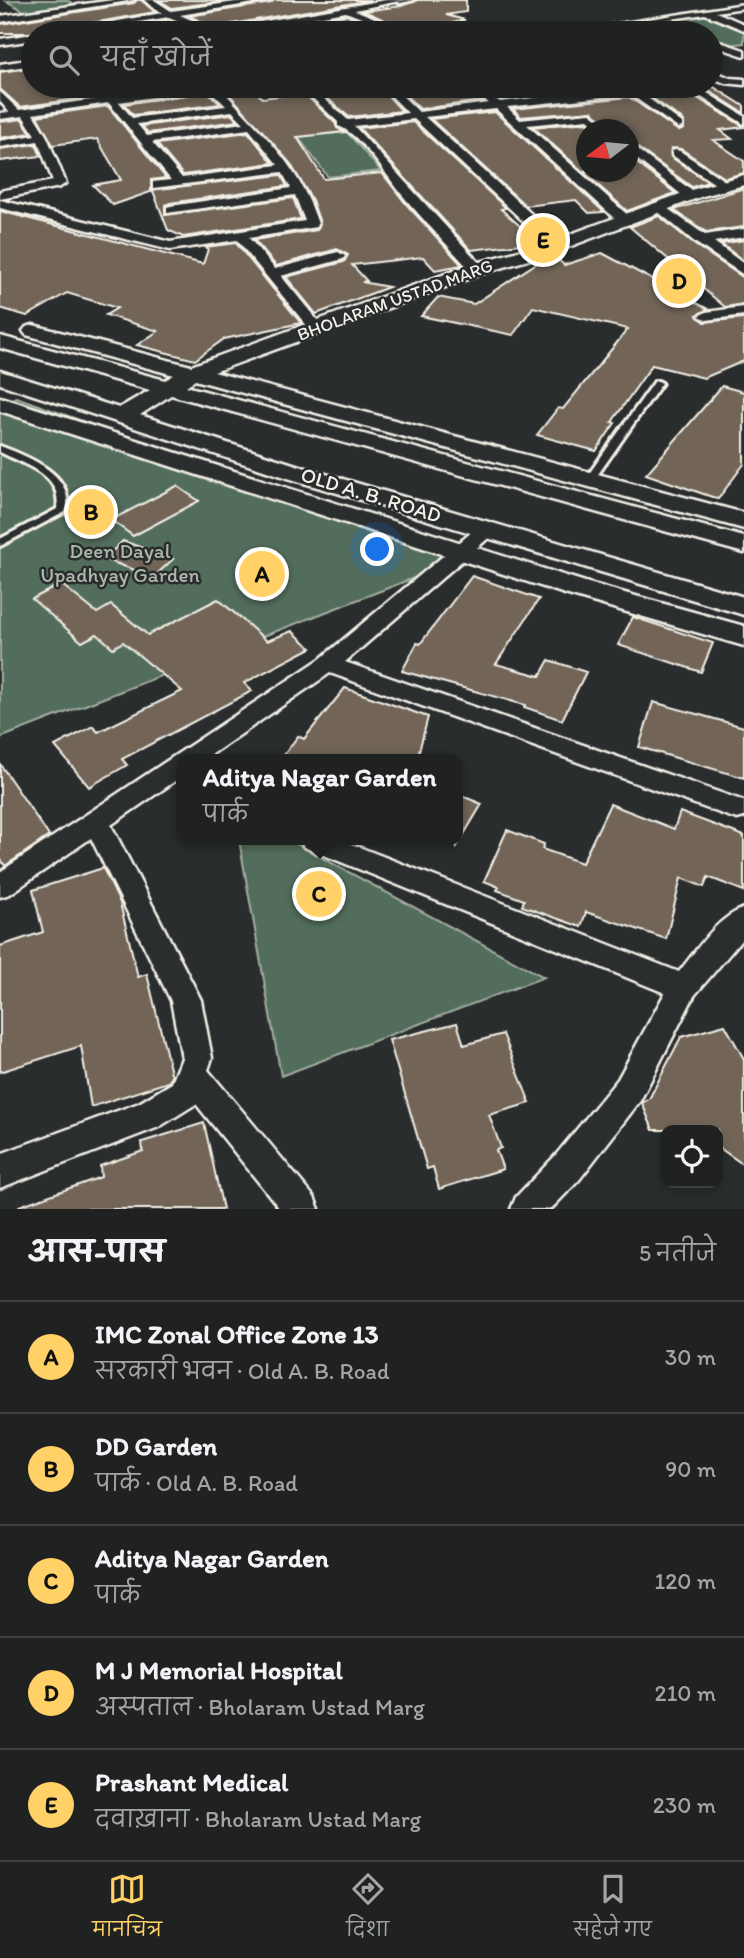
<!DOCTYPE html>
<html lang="hi">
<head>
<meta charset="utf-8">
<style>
  :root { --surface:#202222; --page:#282a2a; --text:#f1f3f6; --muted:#a2a4a5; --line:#3d3f40; --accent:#ffd166 }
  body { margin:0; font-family:Itim,"Playpen Sans Deva",sans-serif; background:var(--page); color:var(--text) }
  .controls { position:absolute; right:21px; bottom:21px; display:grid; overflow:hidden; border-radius:14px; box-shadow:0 4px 10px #0003 }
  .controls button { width:63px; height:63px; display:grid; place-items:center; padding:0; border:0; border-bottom:2px solid var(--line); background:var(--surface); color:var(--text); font:35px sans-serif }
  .compass { position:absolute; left:576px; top:119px; width:63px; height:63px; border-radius:50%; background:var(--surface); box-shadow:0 4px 10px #0003; rotate:254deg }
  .you { position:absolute; left:378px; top:550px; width:24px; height:24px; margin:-18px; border:5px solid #fff; border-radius:50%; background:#1a73e8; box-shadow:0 0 0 10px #1a73e833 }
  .badge { display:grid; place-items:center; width:46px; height:46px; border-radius:50%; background:var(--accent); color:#111; font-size:23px; font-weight:700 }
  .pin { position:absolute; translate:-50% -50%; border:4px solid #fff; box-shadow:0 2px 7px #0006 }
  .popup { position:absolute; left:176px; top:754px; width:287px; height:91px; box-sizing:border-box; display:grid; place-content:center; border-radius:14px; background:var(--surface); filter:drop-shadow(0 2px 5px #0005); font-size:23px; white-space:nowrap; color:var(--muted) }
  .popup b { font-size:26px; color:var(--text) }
  .popup::after { content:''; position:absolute; left:50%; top:100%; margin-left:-14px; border:14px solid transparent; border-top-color:var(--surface) }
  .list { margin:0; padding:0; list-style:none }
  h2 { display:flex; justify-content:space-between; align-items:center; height:91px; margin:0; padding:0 28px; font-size:30px }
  h2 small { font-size:23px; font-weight:400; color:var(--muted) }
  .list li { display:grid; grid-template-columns:46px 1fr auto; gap:21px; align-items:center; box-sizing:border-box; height:112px; padding:0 28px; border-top:2px solid var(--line) }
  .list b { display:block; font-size:26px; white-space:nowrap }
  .list p { margin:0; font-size:23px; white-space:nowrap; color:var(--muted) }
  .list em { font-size:23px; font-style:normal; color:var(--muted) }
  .icon { flex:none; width:38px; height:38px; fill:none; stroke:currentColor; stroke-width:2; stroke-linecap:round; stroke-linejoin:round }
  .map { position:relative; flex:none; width:744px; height:1209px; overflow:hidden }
  .search { position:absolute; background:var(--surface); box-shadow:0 4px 10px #0003; left:21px; right:21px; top:21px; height:77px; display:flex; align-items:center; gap:18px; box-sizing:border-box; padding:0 24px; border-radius:38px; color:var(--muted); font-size:26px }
  .sheet { height:651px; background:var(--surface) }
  nav { display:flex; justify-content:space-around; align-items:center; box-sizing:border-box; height:98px; border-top:2px solid var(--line); background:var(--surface); font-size:19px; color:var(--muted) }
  nav a { display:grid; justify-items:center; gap:4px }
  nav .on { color:var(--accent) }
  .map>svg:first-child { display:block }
</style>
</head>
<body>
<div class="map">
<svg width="744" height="1209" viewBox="0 0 744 1209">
  <rect width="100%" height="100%" fill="#2a2d2e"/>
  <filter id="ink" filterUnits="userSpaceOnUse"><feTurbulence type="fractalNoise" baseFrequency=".0143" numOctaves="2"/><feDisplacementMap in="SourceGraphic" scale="14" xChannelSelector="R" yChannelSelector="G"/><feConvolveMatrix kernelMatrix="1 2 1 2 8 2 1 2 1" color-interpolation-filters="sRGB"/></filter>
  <g filter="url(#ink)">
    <g fill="#536d5c" stroke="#a4afa2" stroke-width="2">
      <polygon points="16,0 66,0 75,4 26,12 6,1"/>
      <polygon points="701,12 744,28 744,43 711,47 711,33 573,33"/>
      <polygon points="286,22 312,33 226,32"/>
      <polygon points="347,132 381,171 328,177 298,137"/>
      <polygon points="16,397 463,559 0,738 0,404"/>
      <polygon points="239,840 289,840 544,977 281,1076"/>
    </g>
    <g fill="#726558" stroke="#f4f1e8" stroke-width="2">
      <polygon points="137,0 141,0 155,12 52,30 49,33 0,33 0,24 134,3"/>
      <polygon points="159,0 231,0 172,8"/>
      <polygon points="274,0 371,0 214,27 189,16 271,3"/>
      <polygon points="417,0 466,0 466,12 446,15 465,20 444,25 462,33 414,33 364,11 401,6"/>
      <polygon points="346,15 393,33 314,33 314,27 304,22"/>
      <polygon points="169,20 196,31 85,33"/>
      <polygon points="30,68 33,71 33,86 121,86 121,93 20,107 0,89 0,72"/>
      <polygon points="222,86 252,86 262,98 304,93 335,123 337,128 344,132 297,137 324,179 382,173 407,205 462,265 435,270 423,257 352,265 367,281 362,282 389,287 316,314 286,277 344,262 348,255 337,249 276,266 254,240 317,230 320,223 312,200 290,163"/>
      <polygon points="328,86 379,86 402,111 349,117 320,92 333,90"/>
      <polygon points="396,86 464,86 482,101 420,109"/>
      <polygon points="481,86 544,86 551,93 501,99"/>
      <polygon points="701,86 712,86 744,106 744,113"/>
      <polygon points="686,91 744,127 720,130 732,139 713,140 744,161 744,173 725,178 681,149 671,148 671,157 708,182 692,187 628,141 628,130 614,130 592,111 521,117 513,109 629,97 679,131 684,129 684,121 648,95"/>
      <polygon points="208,92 220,104 133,115 124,104"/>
      <polygon points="108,106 166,178 151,180 151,190 281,175 287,186 170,203 165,205 165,215 293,198 301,219 183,237 168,230 153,191 113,205 93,185 121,180 97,139 53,145 37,116"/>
      <polygon points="495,112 604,212 589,213 576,200 526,206 431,119"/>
      <polygon points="231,114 238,121 148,133 142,126"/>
      <polygon points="22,119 31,133 0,138 0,122"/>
      <polygon points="413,122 506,208 501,209 538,242 471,250 359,128"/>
      <polygon points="587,122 596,130 586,130 586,172 628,172 628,156 675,193 627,211 533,127"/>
      <polygon points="248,132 273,163 183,175 157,144"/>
      <polygon points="36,144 41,156 0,161 0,149"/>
      <polygon points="744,188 744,227 706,232 674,210"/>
      <polygon points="0,211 203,264 208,249 205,247 236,243 301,323 224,339 195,360 137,345 158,331 106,315 117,308 67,293 27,316 0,308"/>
      <polygon points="659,216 695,245 744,278 744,304 725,307 630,227"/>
      <polygon points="744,240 744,261 721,244"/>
      <polygon points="602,253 708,309 697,315 705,322 744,318 744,361 704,378 652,365 612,422 615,423 596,451 537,435 558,408 563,409 628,329 533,307 513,335 421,316 438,297 474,304 546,257 553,255 564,265"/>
      <polygon points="722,386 744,392 744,464 718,499 646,474"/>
      <polygon points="177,486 199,501 133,536 111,520"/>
      <polygon points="123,541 173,559 154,577 104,559"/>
      <polygon points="472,576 539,599 496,664 540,676 549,660 586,672 562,720 524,707 525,705 402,671 417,643 420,644"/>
      <polygon points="61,584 97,613 111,605 148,635 218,599 267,641 292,631 311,648 244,683 252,691 122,759 127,765 89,787 55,746 93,726 98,732 182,691 123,642 113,648 97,634 82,642 32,599"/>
      <polygon points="633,617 713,643 701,672 618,645"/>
      <polygon points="345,688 428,717 417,759 281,759 298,736 304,739"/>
      <polygon points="653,702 744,727 744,778 639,747"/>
      <polygon points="0,764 49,836 5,866 0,858"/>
      <polygon points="457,794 482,804 457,846"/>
      <polygon points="610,804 674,829 680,812 744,836 744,891 708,877 704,887 681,878 666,939 586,912 581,927 522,906 524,900 497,890 499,887 484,881 507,830 544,844 542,849 582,863"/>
      <polygon points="103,868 120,903 138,977 147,974 172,1077 168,1082 91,1107 81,1046 0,1072 0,946 43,932 33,890"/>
      <polygon points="457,1023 464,1045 503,1034 530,1103 489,1115 501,1148 496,1150 503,1169 439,1189 433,1167 427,1169 389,1040"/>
      <polygon points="725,1025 744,1059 744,1165 718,1147 718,1130 653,1130 642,1103 649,1099 681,1037"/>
      <polygon points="204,1123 223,1209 20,1209 19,1206 101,1177 100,1166 143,1151 142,1142"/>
    </g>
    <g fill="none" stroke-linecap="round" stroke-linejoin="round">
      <defs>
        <g id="lane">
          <polygon points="405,0 414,0 400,3 398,2"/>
          <polygon points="655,381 658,381 662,383 594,480 588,480 586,478"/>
          <path d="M0,446c27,10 78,30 65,66l-65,34v-7l57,-30c6,-35 -32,-44 -57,-57z"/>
        </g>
        <g id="street">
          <polygon points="113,0 134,0 0,22 0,16"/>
          <polygon points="144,0 154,0 171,11 250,0 271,0 180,15 214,30 386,0 404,0 355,10 411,33 400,33 346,12 225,33 207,33 169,17 70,33 52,33 162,13"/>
          <path d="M744,4v4l-28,4 28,12v6l-39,-16 -48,7 30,12c-15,0 -28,-9 -43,-10 -28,0 -55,11 -83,10z"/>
          <polygon points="33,34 33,40 0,45 0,39"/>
          <polygon points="711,39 744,50 744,56 711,45"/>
          <polygon points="33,59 33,65 0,70 0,64"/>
          <polygon points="711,70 730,78 744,79 744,85 725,83 711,77"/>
          <path d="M190,86h29c41,48 78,74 99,138l-1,3 -68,11 26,31 63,-17 7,4 -2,3 -62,17 41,50 3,3 -3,3h-10l-75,-92 -67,10 -170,-42v-8l170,42 135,-21 -10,-26 -128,18v-6l4,-1 120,-18 -9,-16 -129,16v-6l18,-2 -62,-77 -76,11 14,23 19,46 -6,4 -60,12v-8l53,-10 -15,-40 -38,6v-6l35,-6 -12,-19 -23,3v-6l9,-1 -9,-11v-9l19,18zM209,89l17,17 -94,12 -13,-16zM232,111l12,12 -97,13 -10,-12zM249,129l29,36 -96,13 -30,-36z"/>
          <path d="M300,86h10l38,34 60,-7 -26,-27h10l27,26 70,-9 -23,-17h11l23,16 58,-7 -12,-9h11l12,8 60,-8h67l48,30v8l-57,-36 -46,5 41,30v4l-4,1 -48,-34 -123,13 13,13 70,-7 21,15 1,2h-12l-12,-11 -61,6 104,93v6h-10l-125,-115 -71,8 137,125 2,3 -7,4 -5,-1 -138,-129 -60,7 128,140 2,3 -7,4 -5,-1c-21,-23 -43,-46 -63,-69 -17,-19 -48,-70 -71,-77v-4z"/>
          <polygon points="628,143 695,193 695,199 687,199 628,152"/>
          <polygon points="676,150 680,151 731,185 721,188 672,155 672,151"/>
          <polygon points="661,204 705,235 744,229 744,237 714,242 744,264 744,275 696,243 657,211 657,205"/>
          <polygon points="744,307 744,315 706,320 699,316 706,312"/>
          <polygon points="486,524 493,526 496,530 493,534 345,662 744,801 744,817 737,819 728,816 330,673 205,759 181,759 181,777 111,825 201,1000 212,1058 208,1070 314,1197 319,1209 280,1209 196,1104 159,1127 0,1188 0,1154 139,1103 172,1083 182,1058 171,1001 91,838 10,894 0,897 0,872 320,659 479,526"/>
          <path d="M300,840h41l338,132c18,-22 37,-54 65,-64v29l-50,59 -54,105 -61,79 -28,29h-40l5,-12 39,-41 63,-77 47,-86 -361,-146z"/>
        </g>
        <g id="secondary">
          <polygon points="744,175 744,185 703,196 558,251 484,273 214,372 744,513 744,529 195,380 186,386 744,537 744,553 171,395 140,415 312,470 744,597 744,615 294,480 0,384 0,371 119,408 150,390 0,348 0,336 165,380 174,375 26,335 23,331 26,327 33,325 191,366 470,265 546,243 691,190"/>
          <polygon points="0,397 585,582 744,626 744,646 565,594 0,411"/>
        </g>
      </defs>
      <use href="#lane" stroke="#f4f1e8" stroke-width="6"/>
      <use href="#street" stroke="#f4f1e8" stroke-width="5"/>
      <use href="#secondary" stroke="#f4f1e8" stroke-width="5"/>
      <use href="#lane" fill="#2a2d2e" fill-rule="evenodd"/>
      <use href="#street" fill="#2a2d2e" fill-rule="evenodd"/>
      <use href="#secondary" fill="#2a2d2e" fill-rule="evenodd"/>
    </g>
  </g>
  <g text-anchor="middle" stroke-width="5" stroke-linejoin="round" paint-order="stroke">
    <g font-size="18" fill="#f4f1e8" stroke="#2a2d2e">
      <text transform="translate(395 300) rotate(-20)" y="6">BHOLARAM USTAD MARG</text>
    </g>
    <g font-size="21" fill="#f4f1e8" stroke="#2a2d2e">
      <text transform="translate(371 495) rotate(17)" y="7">OLD A. B. ROAD</text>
    </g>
    <g font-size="21" fill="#acb6a9" stroke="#2a2d2e">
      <text x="120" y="558">Deen Dayal<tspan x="120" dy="24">Upadhyay Garden</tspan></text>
    </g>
  </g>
</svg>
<div class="controls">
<button><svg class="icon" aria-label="locate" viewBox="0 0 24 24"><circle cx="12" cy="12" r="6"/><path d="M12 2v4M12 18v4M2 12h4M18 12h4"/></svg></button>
</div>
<svg class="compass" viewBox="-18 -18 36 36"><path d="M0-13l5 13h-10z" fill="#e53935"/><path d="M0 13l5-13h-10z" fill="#a2a4a5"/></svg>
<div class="you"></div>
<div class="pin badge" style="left:262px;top:574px">A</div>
<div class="pin badge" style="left:91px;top:512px">B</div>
<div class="pin badge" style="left:319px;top:894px">C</div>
<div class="popup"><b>Aditya Nagar Garden</b>पार्क</div>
<div class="pin badge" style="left:679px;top:281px">D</div>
<div class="pin badge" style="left:543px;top:240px">E</div>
<div class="search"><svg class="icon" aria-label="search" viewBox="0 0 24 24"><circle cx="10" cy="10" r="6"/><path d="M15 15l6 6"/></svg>यहाँ खोजें</div>
</div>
<section class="sheet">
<h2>आस-पास<small>5 नतीजे</small></h2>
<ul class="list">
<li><span class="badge">A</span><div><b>IMC Zonal Office Zone 13</b><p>सरकारी भवन · Old A. B. Road</p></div><em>30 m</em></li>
<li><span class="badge">B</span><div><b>DD Garden</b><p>पार्क · Old A. B. Road</p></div><em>90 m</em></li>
<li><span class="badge">C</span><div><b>Aditya Nagar Garden</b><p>पार्क</p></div><em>120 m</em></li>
<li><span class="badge">D</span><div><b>M J Memorial Hospital</b><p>अस्पताल · Bholaram Ustad Marg</p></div><em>210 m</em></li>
<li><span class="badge">E</span><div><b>Prashant Medical</b><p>दवाख़ाना · Bholaram Ustad Marg</p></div><em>230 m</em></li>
</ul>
</section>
<nav>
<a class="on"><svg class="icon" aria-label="map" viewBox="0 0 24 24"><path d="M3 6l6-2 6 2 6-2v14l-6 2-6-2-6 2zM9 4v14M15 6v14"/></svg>मानचित्र</a>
<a><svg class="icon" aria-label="directions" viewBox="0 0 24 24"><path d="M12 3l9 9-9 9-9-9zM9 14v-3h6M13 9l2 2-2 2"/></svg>दिशा</a>
<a><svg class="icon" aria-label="saved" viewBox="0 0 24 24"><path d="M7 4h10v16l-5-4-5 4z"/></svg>सहेजे गए</a>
</nav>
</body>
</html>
